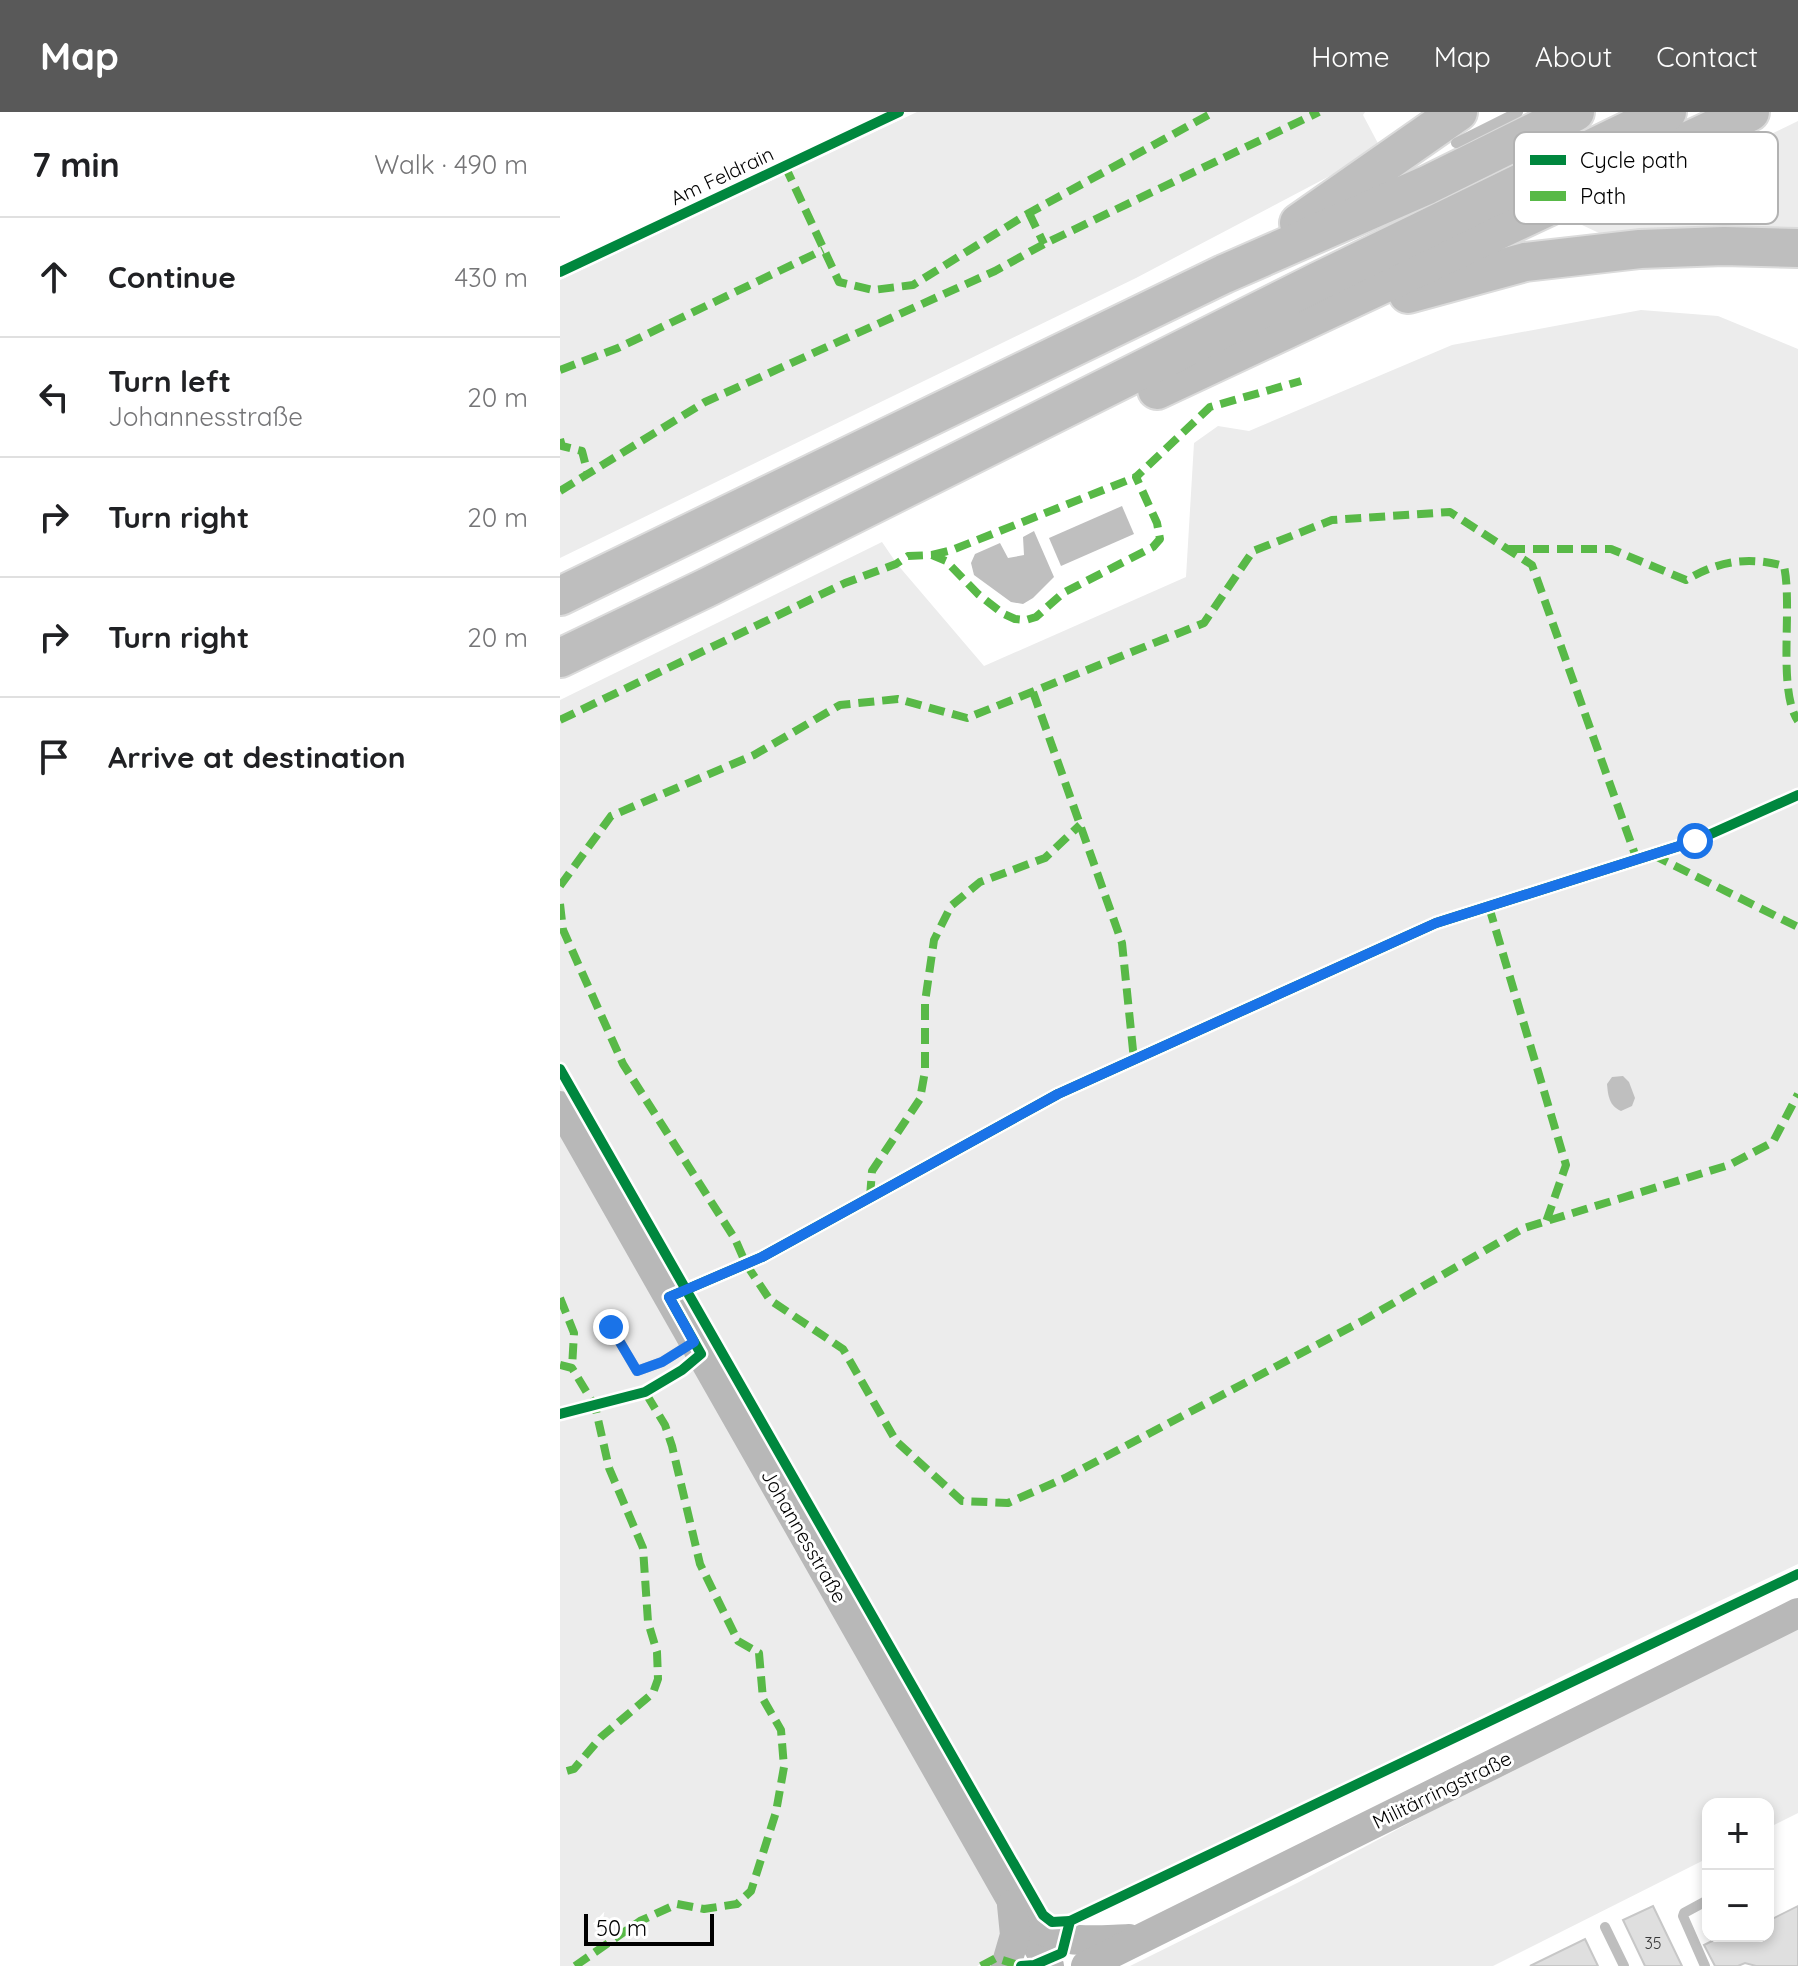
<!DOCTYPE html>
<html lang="en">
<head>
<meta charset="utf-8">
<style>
  :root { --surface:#fff; --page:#f2f2f2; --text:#202124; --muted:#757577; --line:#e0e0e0; --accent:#595959 }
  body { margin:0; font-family:Quicksand,sans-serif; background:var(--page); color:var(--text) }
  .controls { position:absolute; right:24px; bottom:24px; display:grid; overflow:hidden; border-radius:16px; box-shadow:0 4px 12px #0003 }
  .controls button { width:72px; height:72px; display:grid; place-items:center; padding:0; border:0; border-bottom:2px solid var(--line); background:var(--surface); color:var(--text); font:40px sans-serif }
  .scale { position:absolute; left:24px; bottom:20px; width:130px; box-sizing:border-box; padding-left:8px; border:4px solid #000; border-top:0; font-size:22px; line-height:28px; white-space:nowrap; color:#000; -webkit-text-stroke:6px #fff; paint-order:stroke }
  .stop { position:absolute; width:24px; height:24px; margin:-18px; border:6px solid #1a73e8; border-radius:50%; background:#fff }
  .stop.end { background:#1a73e8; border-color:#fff; box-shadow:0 2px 8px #0008 }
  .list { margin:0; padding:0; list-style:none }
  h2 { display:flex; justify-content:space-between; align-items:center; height:104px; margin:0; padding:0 32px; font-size:34px }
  h2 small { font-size:26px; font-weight:400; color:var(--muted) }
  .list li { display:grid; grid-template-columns:52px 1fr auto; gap:24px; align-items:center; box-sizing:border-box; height:120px; padding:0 32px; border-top:2px solid var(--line) }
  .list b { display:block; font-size:30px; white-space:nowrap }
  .list p { margin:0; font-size:26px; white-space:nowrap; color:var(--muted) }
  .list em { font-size:26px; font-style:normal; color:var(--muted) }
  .icon { flex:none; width:44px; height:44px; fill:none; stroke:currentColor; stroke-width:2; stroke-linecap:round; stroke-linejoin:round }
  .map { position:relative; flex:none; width:1238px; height:1854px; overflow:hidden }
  header { display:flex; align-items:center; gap:48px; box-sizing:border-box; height:112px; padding:0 40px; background:var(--accent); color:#fff }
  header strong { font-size:38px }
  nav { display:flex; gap:44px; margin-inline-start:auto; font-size:28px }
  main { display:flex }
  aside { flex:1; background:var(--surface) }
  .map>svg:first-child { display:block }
</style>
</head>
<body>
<header>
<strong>Map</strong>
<nav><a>Home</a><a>Map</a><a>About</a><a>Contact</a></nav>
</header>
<main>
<aside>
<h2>7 min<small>Walk · 490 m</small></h2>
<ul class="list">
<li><svg class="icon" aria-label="ahead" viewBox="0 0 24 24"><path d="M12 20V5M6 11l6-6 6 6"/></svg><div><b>Continue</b></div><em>430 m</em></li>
<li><svg class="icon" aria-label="left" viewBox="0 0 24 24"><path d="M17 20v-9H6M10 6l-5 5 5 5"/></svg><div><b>Turn left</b><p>Johannesstraße</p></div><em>20 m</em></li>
<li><svg class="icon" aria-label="right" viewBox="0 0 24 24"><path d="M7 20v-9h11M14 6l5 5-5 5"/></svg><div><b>Turn right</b></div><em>20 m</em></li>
<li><svg class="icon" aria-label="right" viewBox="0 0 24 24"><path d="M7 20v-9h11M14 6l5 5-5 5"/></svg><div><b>Turn right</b></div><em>20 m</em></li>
<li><svg class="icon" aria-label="arrive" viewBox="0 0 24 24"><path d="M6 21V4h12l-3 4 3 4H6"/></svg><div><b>Arrive at destination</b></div></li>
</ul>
</aside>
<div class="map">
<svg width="1238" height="1854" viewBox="0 0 1238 1854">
  <rect width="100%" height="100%" fill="#fff"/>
  <g fill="#ececec">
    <polygon points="357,0 805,0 803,3 821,37 576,166 0,446 0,168"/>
    <polygon points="1238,9 1238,115 1052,127 1022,113"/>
    <polygon points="1081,198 1158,204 1238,237 1238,1452 1041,1545 417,1854 0,1854 0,588 322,430 337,452 424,554 626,465 634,331 658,314 689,319 892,233"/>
    <polygon points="1238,1514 1238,1701 1208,1716 1208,1692 1148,1692 1148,1746 933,1854 570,1854 739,1770 969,1647"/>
  </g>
  <g fill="#bfbfbf">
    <polygon points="562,394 574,422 501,454 489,426"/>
    <polygon points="474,419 494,465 473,486 463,492 451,490 414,463 411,451 415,442 440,431 448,446 464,443 463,425"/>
    <path d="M1063,964l6,6 6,16 -3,8 -11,5c-12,-5 -13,-16 -14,-27l5,-7z"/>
  </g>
  <g fill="#dfdfdf" stroke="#c7c7c7" stroke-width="2">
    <polygon points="1093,1794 1122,1854 1085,1854 1063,1808"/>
    <polygon points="1238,1794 1238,1854 1196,1854 1185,1851 1178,1854 1155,1854 1144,1833 1162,1824 1208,1824 1208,1809"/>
    <polygon points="1025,1827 1038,1854 970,1854"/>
  </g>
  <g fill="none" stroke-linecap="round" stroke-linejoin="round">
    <defs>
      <g id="highway">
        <polyline points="739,111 898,0"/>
        <polyline points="848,182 965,150 1080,137 1164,134 1238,136"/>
        <polyline points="597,278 1190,0"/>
        <polyline points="0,484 664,162 867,73 1015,0"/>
        <polyline points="0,546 146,476 759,169 1107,0"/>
      </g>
    </defs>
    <use href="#highway" stroke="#dbdbdb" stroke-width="42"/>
    <g stroke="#bebebe" stroke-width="10">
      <polyline points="896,31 958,0"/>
      <polyline points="51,1215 77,1259 102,1250 132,1231"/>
      <polyline points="1045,1815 1064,1854"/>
      <polyline points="1145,1854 1123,1804 1124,1801 1148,1788"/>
    </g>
    <g stroke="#b8b8b8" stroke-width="30">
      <polyline points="0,994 489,1854"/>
      <path d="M463,1809c44,24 59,20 106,18"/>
      <polyline points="446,1854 455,1823 452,1793"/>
      <polyline points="526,1854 1238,1501"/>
    </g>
    <use href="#highway" stroke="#bebebe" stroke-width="38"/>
    <g stroke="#58b947" stroke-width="8" stroke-dasharray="16 8" stroke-linecap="butt">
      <polyline points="225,54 279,170 313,178 353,173 469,101 654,0"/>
      <polyline points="469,101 484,132"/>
      <polyline points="0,258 58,236 263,138"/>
      <polyline points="0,327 2,334 22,339 28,362"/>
      <polyline points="0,379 145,290 435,159 484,132 759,0"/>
      <path d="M949,437h102l75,31c33,-19 61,-24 98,-14 9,41 -7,124 14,155"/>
      <polyline points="372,443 392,438 576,365"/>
      <polyline points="473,580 562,831 574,948"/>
      <polyline points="0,608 285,471 336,452 348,444 372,443 386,449 418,482 442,501 455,507 466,508 476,505 503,481 593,435 600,427 597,411 576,365 650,295 741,269"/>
      <polyline points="1093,743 1238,815"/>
      <polyline points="0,774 51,704 194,643 280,593 338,587 407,606 644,511 693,439 772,408 890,400 972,453 1077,748"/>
      <polyline points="0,792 3,818 63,952 175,1127 186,1152 210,1188 283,1237 336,1329 402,1389 448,1391 505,1366 804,1208 964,1116 1169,1053 1213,1030 1238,982"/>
      <polyline points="929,795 1006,1053 986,1110"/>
      <polyline points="310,1085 312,1059 360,987 365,959 365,890 374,828 391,794 420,770 485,746 520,713"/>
      <polyline points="0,1186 14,1221 12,1256"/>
      <polyline points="0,1253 12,1256 35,1294 49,1356 83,1436 88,1510 97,1540 98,1567 93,1581 41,1625 14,1657 0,1661"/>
      <polyline points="15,1854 80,1809 117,1792 144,1797 177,1792 191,1779 216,1700 224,1655 221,1618 203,1587 199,1541 178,1529 140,1452 112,1334 105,1313 85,1280"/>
      <polyline points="421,1854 436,1846 461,1854"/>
    </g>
    <defs>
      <g id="cycleway">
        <polyline points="0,160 339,0"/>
        <polyline points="0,957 483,1803 492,1810 510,1809"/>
        <polyline points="0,1302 85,1280 122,1258 141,1242 109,1185 202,1145 498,982 876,811 1135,729 1238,683"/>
        <polyline points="461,1854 474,1853 502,1841 510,1809 1238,1462"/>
      </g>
    </defs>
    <use href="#cycleway" stroke="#fff" stroke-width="15"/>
    <use href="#cycleway" stroke="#00873e" stroke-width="10"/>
  </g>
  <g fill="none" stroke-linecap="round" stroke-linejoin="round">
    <polyline stroke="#1a73e8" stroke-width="10" points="51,1215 77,1259 102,1250 134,1230 109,1185 202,1145 498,982 876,811 1135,729"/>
  </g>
  <g text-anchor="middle" stroke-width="6" stroke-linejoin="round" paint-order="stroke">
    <g font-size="16" fill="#383838">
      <text x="1093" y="1837">35</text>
    </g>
    <g font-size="20" fill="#000" stroke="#fff">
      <text transform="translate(162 64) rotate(-25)" y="7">Am Feldrain</text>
      <text transform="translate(244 1424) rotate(60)" y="7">Johannesstraße</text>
      <text transform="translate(882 1678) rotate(-26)" y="7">Militärringstraße</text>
    </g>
  </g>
  <rect x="954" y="20" width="264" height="92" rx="12" fill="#fff" stroke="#b2b2b2" stroke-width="2"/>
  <rect x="970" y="43" width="36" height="10" fill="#00873e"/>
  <rect x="970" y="79" width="36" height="10" fill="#58b947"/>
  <g font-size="22" fill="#000">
    <text x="1020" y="56">Cycle path</text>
    <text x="1020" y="92">Path</text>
  </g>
</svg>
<div class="controls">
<button>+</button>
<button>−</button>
</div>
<div class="scale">50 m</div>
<div class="stop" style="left:1135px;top:729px"></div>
<div class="stop end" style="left:51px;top:1215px"></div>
</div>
</main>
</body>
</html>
